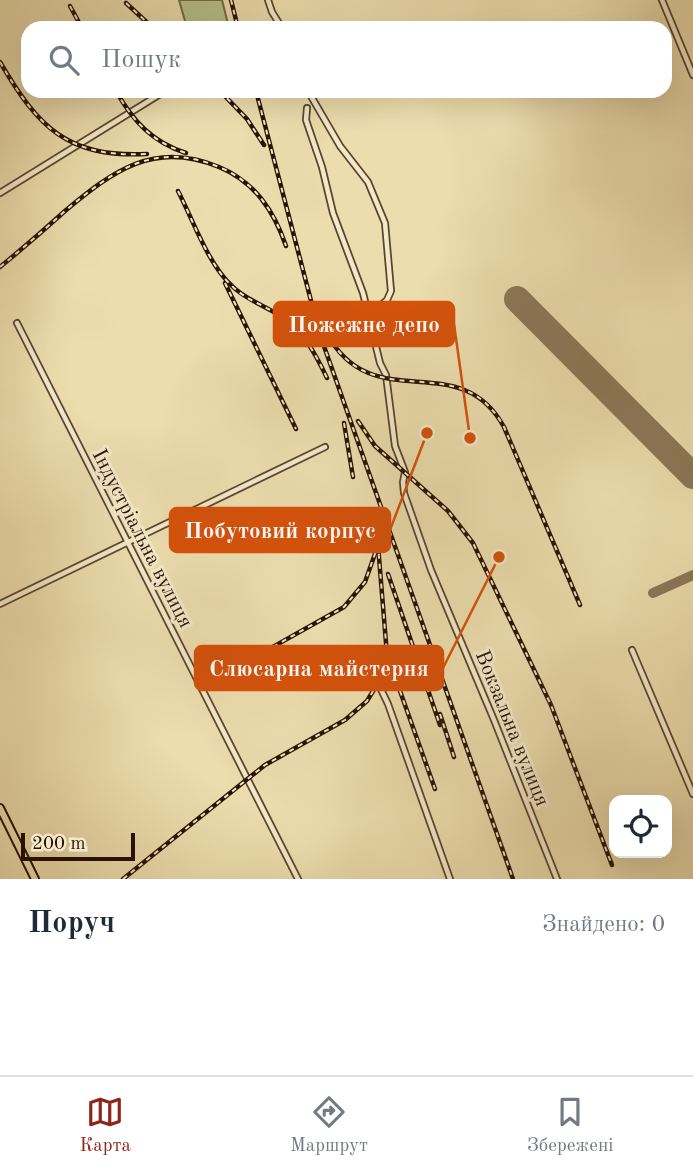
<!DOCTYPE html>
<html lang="uk">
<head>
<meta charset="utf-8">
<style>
  :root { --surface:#fff; --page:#f2f2f3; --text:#1f2937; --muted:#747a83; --line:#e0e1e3; --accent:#8f2418 }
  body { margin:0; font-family:"Old Standard TT",serif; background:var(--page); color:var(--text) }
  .controls { position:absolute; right:21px; bottom:21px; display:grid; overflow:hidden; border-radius:14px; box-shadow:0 7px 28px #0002 }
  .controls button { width:63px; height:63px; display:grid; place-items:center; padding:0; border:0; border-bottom:2px solid var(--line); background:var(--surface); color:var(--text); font:35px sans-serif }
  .scale { position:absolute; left:21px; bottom:18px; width:114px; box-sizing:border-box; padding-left:7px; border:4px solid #2a1200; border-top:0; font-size:19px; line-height:24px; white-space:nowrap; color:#2a1200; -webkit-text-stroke:5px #f3e9ca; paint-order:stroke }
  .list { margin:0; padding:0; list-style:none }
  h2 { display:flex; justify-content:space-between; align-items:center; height:91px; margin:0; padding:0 28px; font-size:30px }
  h2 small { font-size:23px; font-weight:400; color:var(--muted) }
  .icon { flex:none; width:38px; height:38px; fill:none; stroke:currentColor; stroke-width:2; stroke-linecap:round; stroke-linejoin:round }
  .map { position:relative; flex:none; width:693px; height:879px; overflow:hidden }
  .search { position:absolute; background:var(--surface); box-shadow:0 7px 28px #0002; left:21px; right:21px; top:21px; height:77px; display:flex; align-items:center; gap:18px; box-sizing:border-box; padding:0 24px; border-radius:21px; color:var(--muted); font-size:26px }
  .sheet { height:196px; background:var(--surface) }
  nav { display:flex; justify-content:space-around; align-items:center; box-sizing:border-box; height:98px; border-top:2px solid var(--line); background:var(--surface); font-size:19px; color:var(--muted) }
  nav a { display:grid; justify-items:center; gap:4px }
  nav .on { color:var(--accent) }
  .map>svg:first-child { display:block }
</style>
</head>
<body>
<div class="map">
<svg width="693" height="879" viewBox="0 0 693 879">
  <rect width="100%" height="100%" fill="#ecddae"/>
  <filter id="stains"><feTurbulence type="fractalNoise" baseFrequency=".00286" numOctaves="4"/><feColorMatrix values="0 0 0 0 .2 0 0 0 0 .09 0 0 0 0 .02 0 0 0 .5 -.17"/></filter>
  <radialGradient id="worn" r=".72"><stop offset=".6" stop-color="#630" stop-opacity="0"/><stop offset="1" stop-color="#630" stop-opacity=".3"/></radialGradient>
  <polygon fill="#b8c18a" stroke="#716a45" stroke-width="2" points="179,0 222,0 229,28 187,28"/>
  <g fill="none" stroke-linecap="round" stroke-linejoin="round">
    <polyline stroke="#8b7857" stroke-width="10" points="653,593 693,575"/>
    <polyline stroke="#8b7857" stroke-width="26" points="517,299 693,476"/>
    <defs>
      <g id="minor">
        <polyline points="268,0 272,12 282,28"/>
        <polyline points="662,0 693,75"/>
        <polyline points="308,91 340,146 368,182 385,223 391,291 387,300 369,316"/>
        <polyline points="307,108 306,120 322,167 333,213 363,293 380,363 386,375 395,446 405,472 403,482 404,493 431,570 494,720 557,879"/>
        <polyline points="0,193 165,91"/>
        <polyline points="17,323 298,879"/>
        <polyline points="0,604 325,447"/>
        <polyline points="632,650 693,794"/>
        <polyline points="377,681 388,704 450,879"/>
      </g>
      <polyline id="major" points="0,808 35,879"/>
    </defs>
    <use href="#minor" stroke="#5a452c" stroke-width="8"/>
    <use href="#major" stroke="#2a1200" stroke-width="10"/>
    <use href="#minor" stroke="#f3e9ca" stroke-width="4.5"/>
    <use href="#major" stroke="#ecddae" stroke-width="6"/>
    <defs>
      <g id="rail">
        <polyline points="231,0 238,28"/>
        <polyline points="126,3 153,28"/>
        <polyline points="70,6 82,28"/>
        <path d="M0,62c38,65 67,96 147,92"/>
        <path d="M116,91c17,30 36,51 70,62"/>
        <polyline points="220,91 247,119 264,145"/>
        <polyline points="256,91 320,335 513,879"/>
        <path d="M178,191c15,29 30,73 54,95 14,14 34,20 50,31 22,15 34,38 45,61"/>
        <path d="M0,267c22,-18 44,-37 65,-56 48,-40 89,-71 154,-44 36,15 55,44 67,79"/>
        <polyline points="225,283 296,429"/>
        <path d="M327,334c47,85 132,11 177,93l76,178"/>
        <polyline points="358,421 375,446 448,511 473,543 551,705 612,865"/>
        <polyline points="344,423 353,477"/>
        <polyline points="388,574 440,725"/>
        <polyline points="391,652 395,677 435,789"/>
        <polyline points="212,681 344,607 365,582 376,551"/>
        <polyline points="440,714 454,757"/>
        <polyline points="123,879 265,765 345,720 367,701 378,683 387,655 377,533"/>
      </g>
    </defs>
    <use href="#rail" stroke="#2a1200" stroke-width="4.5"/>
    <use href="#rail" stroke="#f3e9ca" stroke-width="2" stroke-dasharray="5" stroke-linecap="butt"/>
  </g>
  <g text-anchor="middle" stroke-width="6" stroke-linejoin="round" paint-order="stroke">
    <g font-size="21" fill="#2a1200" stroke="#f3e9ca">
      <text transform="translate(143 538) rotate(63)" y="7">Індустріальна вулиця</text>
      <text transform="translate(513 728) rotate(68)" y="7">Вокзальна вулиця</text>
    </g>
  </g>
  <path fill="none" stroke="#d5520b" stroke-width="2.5" d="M470 438L454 324M427 433L390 530M499 557L443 668"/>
  <g fill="#d5520b" stroke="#f3e9ca" stroke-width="2.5">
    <circle cx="470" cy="438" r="7"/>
    <circle cx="427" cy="433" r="7"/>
    <circle cx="499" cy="557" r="7"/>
  </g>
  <g fill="#d5520b" stroke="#d5520b" stroke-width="2.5">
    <rect x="274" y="302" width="180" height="44" rx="7"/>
    <rect x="170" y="508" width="220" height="44" rx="7"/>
    <rect x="195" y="646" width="248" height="44" rx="7"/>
  </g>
  <g font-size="23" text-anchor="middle" font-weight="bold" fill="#fff">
    <text x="364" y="332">Пожежне депо</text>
    <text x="280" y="538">Побутовий корпус</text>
    <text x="319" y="676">Слюсарна майстерня</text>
  </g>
  <rect width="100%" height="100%" filter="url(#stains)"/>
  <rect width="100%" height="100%" fill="url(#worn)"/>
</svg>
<div class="controls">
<button><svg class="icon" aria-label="locate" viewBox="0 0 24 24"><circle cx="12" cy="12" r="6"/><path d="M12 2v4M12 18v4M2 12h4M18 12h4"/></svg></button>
</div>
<div class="scale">200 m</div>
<div class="search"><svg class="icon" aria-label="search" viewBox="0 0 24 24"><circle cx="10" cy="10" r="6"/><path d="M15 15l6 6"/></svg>Пошук</div>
</div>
<section class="sheet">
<h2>Поруч<small>Знайдено: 0</small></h2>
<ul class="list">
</ul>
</section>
<nav>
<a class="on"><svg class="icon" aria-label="map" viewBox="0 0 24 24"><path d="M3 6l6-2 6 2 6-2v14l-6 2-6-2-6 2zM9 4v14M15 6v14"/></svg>Карта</a>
<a><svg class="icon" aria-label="directions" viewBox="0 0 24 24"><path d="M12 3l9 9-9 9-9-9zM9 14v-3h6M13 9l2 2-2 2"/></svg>Маршрут</a>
<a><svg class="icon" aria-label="saved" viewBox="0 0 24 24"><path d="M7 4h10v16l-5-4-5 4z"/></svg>Збережені</a>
</nav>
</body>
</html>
